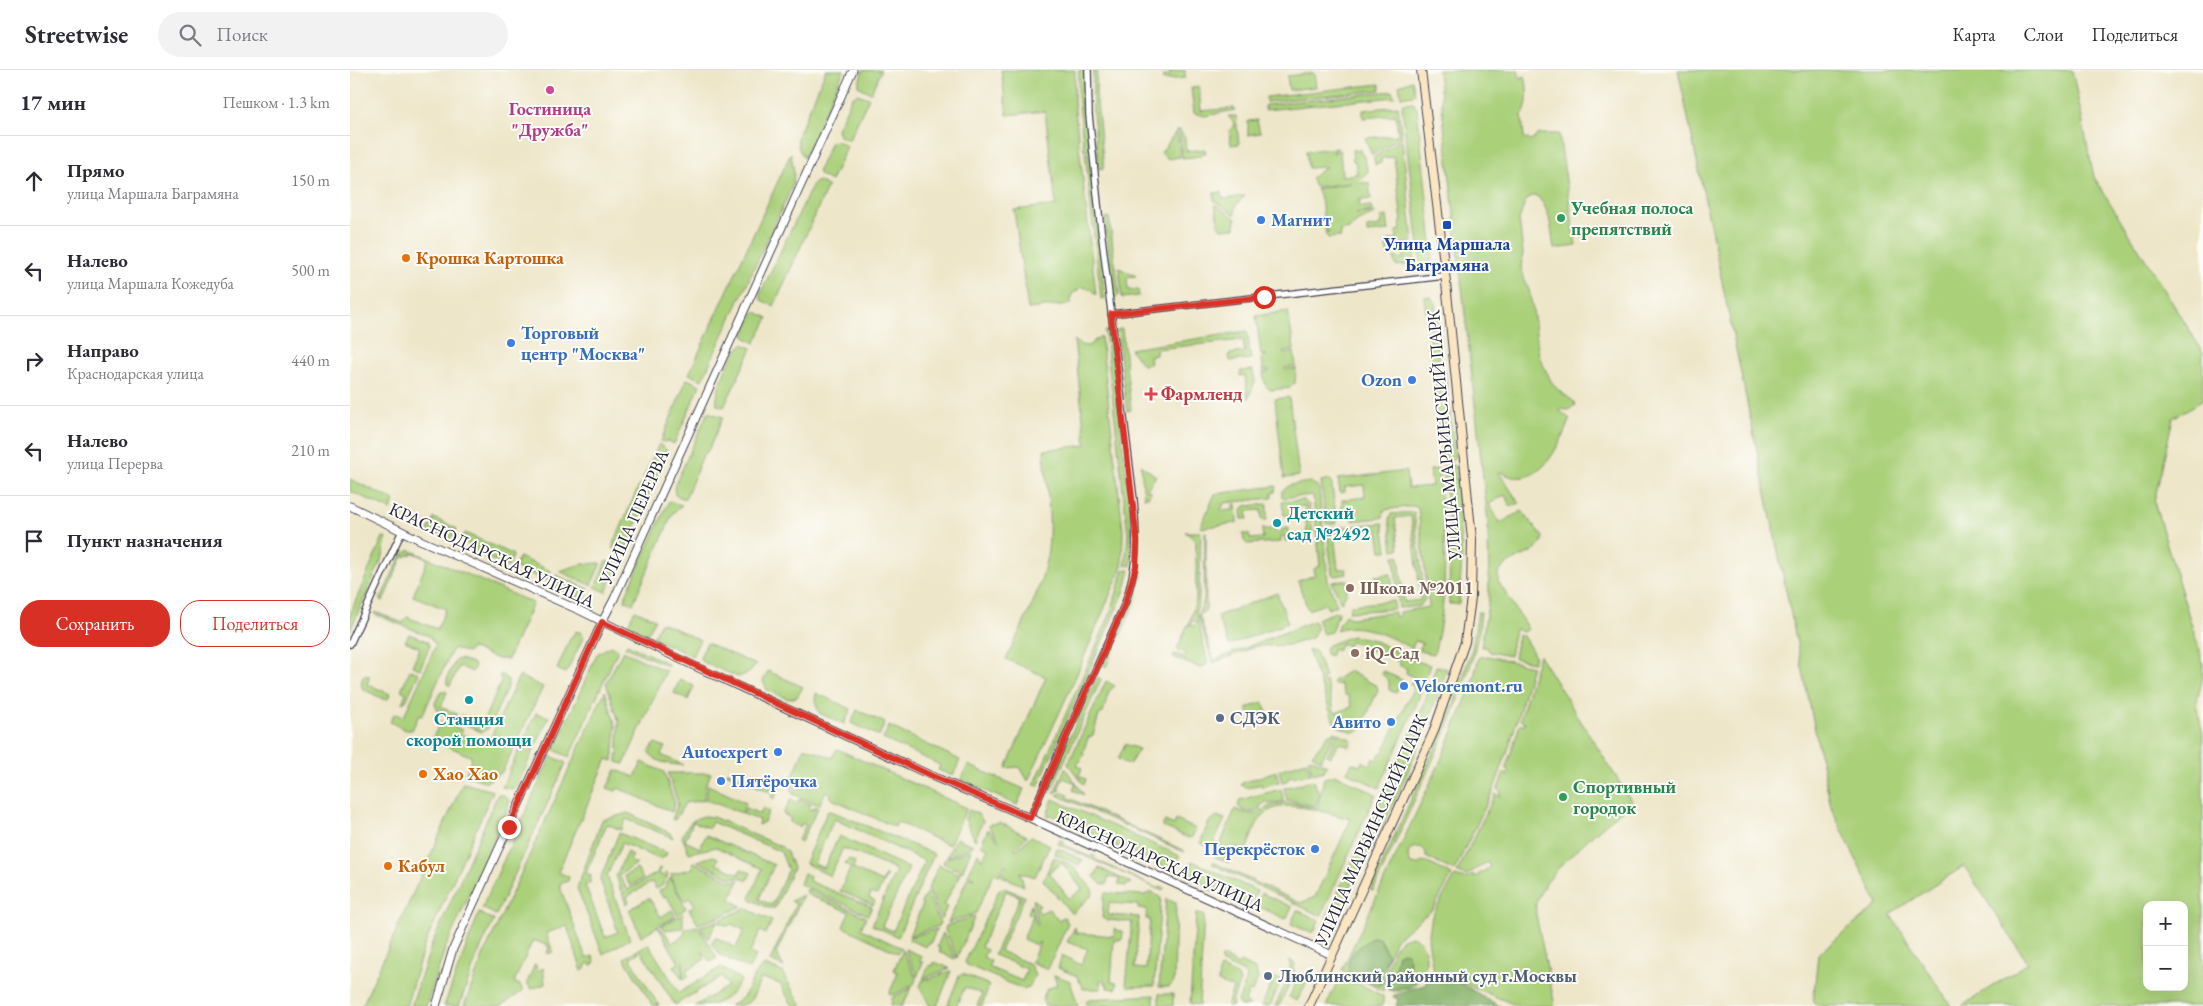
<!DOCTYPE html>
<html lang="ru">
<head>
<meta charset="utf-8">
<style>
  :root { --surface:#fff; --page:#f2f2f3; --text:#2b2b33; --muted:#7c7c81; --line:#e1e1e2; --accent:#d93025 }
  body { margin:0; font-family:"EB Garamond",serif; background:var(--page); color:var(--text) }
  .controls { position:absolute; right:15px; bottom:15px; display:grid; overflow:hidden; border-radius:10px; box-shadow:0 5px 20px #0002 }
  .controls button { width:45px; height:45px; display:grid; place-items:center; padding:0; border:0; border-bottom:1px solid var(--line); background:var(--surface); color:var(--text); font:25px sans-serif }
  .stop { position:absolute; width:15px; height:15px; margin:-11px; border:4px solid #d93025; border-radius:50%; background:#fff }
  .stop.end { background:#d93025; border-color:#fff; box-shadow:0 1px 5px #0008 }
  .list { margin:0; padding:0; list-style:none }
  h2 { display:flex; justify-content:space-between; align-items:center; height:65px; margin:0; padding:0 20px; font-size:21px }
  h2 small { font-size:16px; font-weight:400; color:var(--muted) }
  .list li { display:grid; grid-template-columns:32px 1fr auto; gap:15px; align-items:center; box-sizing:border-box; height:90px; padding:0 20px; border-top:1px solid var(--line) }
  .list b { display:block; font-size:19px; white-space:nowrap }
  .list p { margin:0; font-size:16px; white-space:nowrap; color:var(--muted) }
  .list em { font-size:16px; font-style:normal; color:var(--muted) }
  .actions { display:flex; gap:10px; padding:15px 20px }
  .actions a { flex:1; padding:11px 0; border:1px solid var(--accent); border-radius:20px; text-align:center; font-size:18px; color:var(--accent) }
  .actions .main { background:var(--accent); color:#fff }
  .icon { flex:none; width:28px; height:28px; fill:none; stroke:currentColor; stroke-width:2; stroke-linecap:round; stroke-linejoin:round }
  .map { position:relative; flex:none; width:1853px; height:936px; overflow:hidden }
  header { display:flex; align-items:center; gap:30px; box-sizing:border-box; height:70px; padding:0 25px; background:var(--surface); border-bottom:1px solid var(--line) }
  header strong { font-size:24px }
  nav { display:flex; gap:28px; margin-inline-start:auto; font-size:18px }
  .search { width:350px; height:45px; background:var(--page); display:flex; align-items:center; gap:12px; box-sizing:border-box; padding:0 18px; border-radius:28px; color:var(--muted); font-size:19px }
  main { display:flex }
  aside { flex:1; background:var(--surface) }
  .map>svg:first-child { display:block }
</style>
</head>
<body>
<header>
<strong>Streetwise</strong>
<div class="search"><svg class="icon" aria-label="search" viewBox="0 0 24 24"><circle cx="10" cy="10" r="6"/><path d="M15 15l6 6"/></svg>Поиск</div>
<nav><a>Карта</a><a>Слои</a><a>Поделиться</a></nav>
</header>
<main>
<aside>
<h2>17 мин<small>Пешком · 1.3 km</small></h2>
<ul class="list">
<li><svg class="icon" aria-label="ahead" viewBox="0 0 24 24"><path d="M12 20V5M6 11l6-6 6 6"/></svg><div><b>Прямо</b><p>улица Маршала Баграмяна</p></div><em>150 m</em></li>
<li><svg class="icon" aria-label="left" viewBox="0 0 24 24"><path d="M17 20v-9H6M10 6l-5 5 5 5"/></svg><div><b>Налево</b><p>улица Маршала Кожедуба</p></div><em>500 m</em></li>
<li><svg class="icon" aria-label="right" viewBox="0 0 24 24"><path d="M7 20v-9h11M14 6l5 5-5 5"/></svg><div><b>Направо</b><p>Краснодарская улица</p></div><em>440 m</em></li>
<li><svg class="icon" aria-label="left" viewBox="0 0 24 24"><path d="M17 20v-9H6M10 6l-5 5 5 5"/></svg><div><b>Налево</b><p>улица Перерва</p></div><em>210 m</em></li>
<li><svg class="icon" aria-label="arrive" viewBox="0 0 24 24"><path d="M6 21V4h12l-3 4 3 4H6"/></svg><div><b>Пункт назначения</b></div></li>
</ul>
<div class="actions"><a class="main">Сохранить</a><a>Поделиться</a></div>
</aside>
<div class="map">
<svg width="1853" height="936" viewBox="0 0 1853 936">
  <rect width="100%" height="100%" fill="#fdfcf7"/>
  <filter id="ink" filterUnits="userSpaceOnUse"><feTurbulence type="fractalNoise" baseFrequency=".02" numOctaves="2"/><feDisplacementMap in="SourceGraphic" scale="10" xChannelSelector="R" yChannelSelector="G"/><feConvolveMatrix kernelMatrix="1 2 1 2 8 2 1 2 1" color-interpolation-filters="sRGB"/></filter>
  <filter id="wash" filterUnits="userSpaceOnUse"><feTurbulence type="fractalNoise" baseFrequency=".0096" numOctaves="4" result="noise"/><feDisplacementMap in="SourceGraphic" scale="20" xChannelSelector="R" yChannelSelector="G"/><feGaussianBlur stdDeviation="1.12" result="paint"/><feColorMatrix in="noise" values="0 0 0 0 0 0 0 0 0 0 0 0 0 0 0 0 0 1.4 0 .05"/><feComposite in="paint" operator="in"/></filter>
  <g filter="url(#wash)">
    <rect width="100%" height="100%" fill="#eee6c9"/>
    <g fill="#aad07a" stroke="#66795a" fill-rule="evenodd">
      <polygon points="476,0 494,0 454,88 449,79 447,68"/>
      <polygon points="513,0 531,0 521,23 508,16"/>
      <polygon points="651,0 725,0 724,31 746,225 740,219 732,217 721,225 721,234 678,239 664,140 706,135 695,41 657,45"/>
      <polygon points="729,0 734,0 734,20 740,80 734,81 728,24"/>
      <polygon points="743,0 747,0 746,23 754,98 749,99 743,41"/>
      <polygon points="820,0 835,0 835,8 813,10 812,7 820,5"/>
      <path d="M1088,0h80l2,8 5,-2c3,10 4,31 -3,40l2,21 7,4 8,-7h20l17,112 -22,3c-3,-19 -3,-39 -17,-53h-5l-7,6 -6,18 4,33 -2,14 3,13 5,10 4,20 6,46 12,25 7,9 15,11 2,4 -7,5 -8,-1v2l10,8c-10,23 -25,63 -57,58 -5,-1 -10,-4 -15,-6l21,32 -8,4 -6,-12 -16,9 11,19 22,-12 21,26c-2,19 -36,19 -45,37v7l4,6 26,42 -5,3 -8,-3 -5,27 -20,-4 -4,-5h-5l8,-49 -1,-76z"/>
      <path d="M1328,0h394l22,107 109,175v48l-30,18 -19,84 49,160v15l-7,28 7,28v273h-241l66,-43 -64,-97 -74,48 61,92h-132l-6,-3 5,-49 60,-49 -47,-98zM1797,835h37v82h-37z"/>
      <polygon points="964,3 966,17 939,20 937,6"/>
      <polygon points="1062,10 1065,23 1063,25 1051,27 1049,15"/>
      <polygon points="1030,14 1030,20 916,32 916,27"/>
      <polygon points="849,16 851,41 884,38 885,40 855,46 844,43 841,18"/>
      <polygon points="1042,21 1045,27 915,40 915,35"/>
      <polygon points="507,24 519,28 499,70 489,66 487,59 502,27"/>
      <polygon points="1063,32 1067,39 1083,182 1081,192 1071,193 1052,37 1053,33"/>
      <polygon points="1048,36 1052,67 1022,85 1015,68 1048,65 1046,45 1013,48 1013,40"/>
      <polygon points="878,46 886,46 889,74 881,75 879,61 882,59 884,53"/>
      <polygon points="907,50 910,63 898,65 898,51"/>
      <polygon points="829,59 835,68 836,81 855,79 856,83 851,83 851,86 832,88"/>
      <polygon points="827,60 830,87 818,89 811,83"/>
      <polygon points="1052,70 1063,172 1040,176 1040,182 1037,183 1036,175 1039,175 1039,170 1047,169 1046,161 1051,160 1050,152 1052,152 1044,87 1031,88 1031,93 1025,95 1024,87"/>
      <polygon points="486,71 497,76 481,111 470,105 468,101 481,72"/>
      <polygon points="988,78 982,83 990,80 992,106 1007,104 1005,91 1003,91 1002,79 1008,81 1009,79 1014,87 1018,102 1008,112 1019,113 1021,129 1009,130 1010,137 1021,136 1022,141 1006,144 1025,142 1025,144 1008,151 999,159 990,161 991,167 978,168 975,163 980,161 975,161 971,129 966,119 1001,113 965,117 961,108 976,97 958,98 956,81"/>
      <polygon points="441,83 444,103 443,115 352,310 339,304"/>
      <polygon points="735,83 739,83 755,228 751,229"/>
      <polygon points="468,111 478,116 424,236 411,230 410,224 463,114"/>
      <polygon points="872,122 873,129 895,126 886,135 885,145 864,130 864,123"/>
      <polygon points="865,134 886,149 885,158 871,159 869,157"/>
      <polygon points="1037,146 1039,161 1017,163 1017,158 1030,156 1031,147"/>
      <polygon points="757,147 759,148 760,154 769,225 767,227 764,227 763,222 755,149"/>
      <polygon points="1063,175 1065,194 1046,196 1044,187 1054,189 1053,177"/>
      <polygon points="769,198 786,206 777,207 778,220 788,220 789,226 772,228"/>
      <polygon points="1074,227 1080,227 1085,232 1088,257 1078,258"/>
      <polygon points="938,241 944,280 933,282 934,284 944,282 946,296 935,298 936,300 946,298 945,313 940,318 920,320 915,315 913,302 919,302 919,300 913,300 912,287 917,285 911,285 906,246"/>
      <polygon points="406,242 418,248 405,273 396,268 394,264 403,243"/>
      <polygon points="772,259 781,340 777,341 767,260"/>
      <polygon points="755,261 760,261 780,437 782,482 781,496 775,495 778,465"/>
      <polygon points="897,261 901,289 880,291 879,284 895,282 893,270 806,279 806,285 799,286 800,294 793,295 780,279"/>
      <path d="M751,266l22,194 -1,36 -48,115 -46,100 -8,-14 -14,1 40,-91 -40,-18c17,-35 37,-71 42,-110 4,-29 -2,-69 -4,-99l42,-5 -12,-105 7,5 7,1z"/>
      <polygon points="1087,267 1089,294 1082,294 1079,268"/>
      <path d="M393,274l9,4 -28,59 -7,-2c-3,-13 15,-55 26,-61z"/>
      <polygon points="1095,299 1105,387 1103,389 1092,389 1082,301"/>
      <polygon points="903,300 905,312 898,329 895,305 890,306 891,301"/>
      <polygon points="337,309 350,315 324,374 317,371 314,372 311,371"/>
      <polygon points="939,327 949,406 934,408 925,329"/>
      <polygon points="358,342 373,347 358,381 353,385 335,429 325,425 324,417"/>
      <polygon points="309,374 319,382 304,413 293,408"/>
      <polygon points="791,395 806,406 797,419 801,422 798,427 794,427"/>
      <polygon points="1102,395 1106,397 1112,486 1109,534 1099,534 1100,466 1093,396"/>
      <path d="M1088,399c7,62 12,124 -4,185l-15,-3 3,-8 -7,-2 -3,7c-24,-11 -49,-27 -76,-18l9,-15 6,3 44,-6v5l4,-1v-4l30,-5 -11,-99 -4,-2 -30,4 -1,7 -3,1 -27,3 -2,-7 -9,-1v-13l23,-3 -1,-12 -19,2v5l-5,1 -2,-14 68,-8 2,17 24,-2 -2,-16z"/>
      <polygon points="0,409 44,430 41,440 0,421"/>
      <polygon points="981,410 987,453 976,454 971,412"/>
      <polygon points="960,412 969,417 978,511 987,535 978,539 975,534 958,540 948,511 965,505 964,499 970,496 963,425 932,428 932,421 940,415"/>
      <polygon points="290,413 301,419 275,481 262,478"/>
      <polygon points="926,416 925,422 922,423 922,428 874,433 871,441 883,440 883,435 886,434 887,453 850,458 865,424"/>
      <polygon points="954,430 959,435 963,464 959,468 945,470 944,465 957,464 955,436 942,437 943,447 934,445 932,432"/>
      <polygon points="319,431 332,435 323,443 283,534 275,530 275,527"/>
      <polygon points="917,434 917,450 912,450 911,440 897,441 898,449 892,449 891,441 895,436"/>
      <polygon points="1064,442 1075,530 1070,536 1049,538 1044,486 1049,486 1054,532 1071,530 1061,446 1045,448 1049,479 1043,480 1039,449 1041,444"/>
      <polygon points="84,448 107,459 104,465 97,469 78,461"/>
      <polygon points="1033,453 1037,481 1031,481 1028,459 984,464 988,499 996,499 997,504 985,506 982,504 977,460 979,458"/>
      <polygon points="938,458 939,470 935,471 935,466 931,466 931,472 897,474 894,471 893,464 899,464 900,469 913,468 912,459 925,459 925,462 932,462 932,459"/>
      <polygon points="835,462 851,462 849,530 846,542 858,594 850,598 823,587 824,584 835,587 836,584 827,579 838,554 844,556 847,552 843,550 841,554 839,553 846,530 846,470"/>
      <polygon points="855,462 856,462 856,541 849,544 864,590 964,551 967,558 962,568 940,575 907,576 863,593 848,545 854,530"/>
      <path d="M115,463l47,21 1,2 -5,11c-17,-8 -36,-14 -45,-30z"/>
      <polygon points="33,467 36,468 33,486 0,561 0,544"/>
      <polygon points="60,480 183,533 158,589 148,589 121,578 118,583 103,578 72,646 69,645 62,660 56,660 40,652 44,644 54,646 86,575 79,566 24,544 25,542 53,553 57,547 87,559 96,539 63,526 78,489 64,483 52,488 33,531 30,530 51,486"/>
      <polygon points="169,487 201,501 197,511 164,497"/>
      <polygon points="256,491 269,495 256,522 245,517"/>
      <polygon points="251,493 241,515 209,501 232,494"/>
      <polygon points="774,499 780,500 775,520 688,716 684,715 760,545"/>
      <polygon points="789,501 792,502 784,535 756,597 752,595 781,533"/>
      <polygon points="1041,504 1043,522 1041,523 1026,511 1025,506"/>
      <polygon points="206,505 239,519 234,530 201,516"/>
      <polygon points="998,510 997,522 991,533 982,512"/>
      <polygon points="927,523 938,553 879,575 867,546"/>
      <polygon points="1040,531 1043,531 1045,538 1043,539 999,542 1001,535"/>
      <polygon points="285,540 305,549 297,565 278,554"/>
      <polygon points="985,542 989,542 981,562 973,564 967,549"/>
      <polygon points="1128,542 1131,542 1129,561 1122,591 1101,650 1023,821 1020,820 1103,637 1122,579"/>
      <polygon points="311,552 350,570 342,586 303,568"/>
      <polygon points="226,561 232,563 233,568 216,603 207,599 220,569"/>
      <polygon points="59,564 77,571 80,576 70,599 62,596 70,578 55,571"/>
      <polygon points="1168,565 1173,566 1185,586 1183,592 1164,588"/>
      <polygon points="1002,566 1021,569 1066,591 1080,595 1067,633 1029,718 997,702 1002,693 1010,696 1012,691 1020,695 1023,688 1027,690 1030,683 1032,684 1064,617 1060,614 1064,607 1056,603 1057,599 1049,595 1050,592 1001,571 998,576 991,573 987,581 983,579 980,586 976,584 975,578 978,575"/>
      <polygon points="357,573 406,595 399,603 388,607 351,591 350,587"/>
      <polygon points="277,574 317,593 318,596 275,577"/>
      <polygon points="260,576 268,580 219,687 204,680 247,584"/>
      <polygon points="958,580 966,581 975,607 972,608 973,612 976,611 985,643 1002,637 998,625 995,625 990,614 984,615 982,612 999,601 1027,616 1028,620 1010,660 1003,662 985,655"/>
      <polygon points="273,581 316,601 274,694 267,692 269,652 256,613"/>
      <path d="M1189,585l93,147c-26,22 -84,67 -95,98 -2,4 -1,11 -1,15l19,91h-37l-85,-35 -5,-32 4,-23 23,-40 10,3 8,-5 2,3 15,-10 -3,-5 -22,14 -8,-4 39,-79 3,4 2,-4 -3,-4 6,-17 3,4 2,-4 -3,-4 14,-44 4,2 1,-4 -5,-2z"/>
      <path d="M1138,586l44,10 -21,75 -17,48 -40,82 -28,-14v-5l-5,-5 -9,1c-5,5 -5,10 -1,16l7,1 6,-4 28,14 -19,34 -37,30 -9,20 -4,32 -41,-21 99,-210 31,-76 7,-27z"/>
      <path d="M110,589l12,4 3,3 -3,6 -13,-6 -9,20 -3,-2c-1,-8 5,-16 9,-24z"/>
      <path d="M1086,596l11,3c-20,58 -44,120 -73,174 -14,26 -28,51 -41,78l-7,-3 97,-211z"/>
      <polygon points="60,600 69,603 56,631 52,633 56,623 51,620"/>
      <polygon points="418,601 453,617 447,627 438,629 417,620 413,611"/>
      <polygon points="1033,601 1052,610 1046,623 1039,620 1039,611 1032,604"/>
      <polygon points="151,604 158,610 158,616 139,658 131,662 113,653 110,650 111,645 120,649 119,652 131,656 152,610 149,608"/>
      <polygon points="14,605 20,606 17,614 40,624 38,629 35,630 13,619 11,613"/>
      <polygon points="169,606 193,617 152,702 136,712 119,706 116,703 122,687 82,669 91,651 112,660 111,664 129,673 141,667"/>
      <polygon points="747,607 751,609 701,721 696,719"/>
      <polygon points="330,609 344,616 338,630 324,623"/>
      <polygon points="756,611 765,616 759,621 753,643 749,645 743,665 738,668 733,682 734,685 727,695 732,698 729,706 736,709 734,715 718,694"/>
      <path d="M91,621l6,1 -6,15 16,7c-6,6 -13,1 -19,-3l-3,-8z"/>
      <polygon points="255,621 266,656 263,691 257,689 208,802 219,807 218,811 209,814 236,888 243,886 245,892 241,896 239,893 235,896 236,898 232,901 217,856 196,863 203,882 197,884 199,876 183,870 164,912 170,915 173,921 151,936 114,936 133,886"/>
      <polygon points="466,623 501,639 494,654 469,643 465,631"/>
      <polygon points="913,632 919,648 903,654 897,638"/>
      <polygon points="507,640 535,653 529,666 501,653"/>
      <polygon points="186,643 199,647 167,716 162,719 152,717"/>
      <polygon points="539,656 610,690 603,706 588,700 590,695 533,669"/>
      <polygon points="986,662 971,690 962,685 979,664"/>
      <polygon points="988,663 1002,670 999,677 989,672 981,687 977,685"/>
      <path d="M305,673l10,4 -4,8 22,10c-12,0 -28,-2 -34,-13z"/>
      <polygon points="775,674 789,679 779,695 768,689"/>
      <polygon points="455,677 482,688 487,679 617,738 599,775 547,752 545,757 480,728 481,724 476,721 469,735 443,724 441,718 445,709 442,708"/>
      <polygon points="201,686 216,693 146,845 132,838"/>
      <polygon points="960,688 977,695 974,701 963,704 958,690"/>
      <polygon points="956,691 961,704 939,707 937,711 932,712 929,700"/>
      <polygon points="292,692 314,702 325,734 322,742 268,718 266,721 257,718 266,700 285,707"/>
      <polygon points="618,695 674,719 667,735 611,710"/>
      <polygon points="715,698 734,725 723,720 726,713 713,708 708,719 711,720 704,723"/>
      <polygon points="926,701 929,712 912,717 911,714 898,718 891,715 892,713"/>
      <polygon points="378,702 408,714 429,714 431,716 424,729 421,727 423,723 376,703"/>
      <polygon points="318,703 361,703 356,715 354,730 335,733 325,750 322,749 328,734"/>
      <path d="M986,705l40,19 -55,122 -109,-52 1,-2 87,41 15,-6 36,-78c-22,-5 -64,-21 -84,-7 -11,7 -16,27 -21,38l-9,-4 -8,17 -14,-6 20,-48c28,13 22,-3 47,-6 12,-1 23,3 35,5l7,-30z"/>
      <polygon points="964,711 969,724 965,736 937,730 934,718 950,714 952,716 952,713"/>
      <polygon points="113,713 143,721 74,876 56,936 12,936"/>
      <polygon points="358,715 396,733 392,743 356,730"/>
      <path d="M931,719l3,12 -16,3 -2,-2 -6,4v3c-8,5 -16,4 -22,-3l2,-6z"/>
      <polygon points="714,722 718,724 717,727 835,781 834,782 707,725"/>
      <polygon points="148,724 155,726 159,730 158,738 95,879 76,936 61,936 82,874"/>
      <polygon points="441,729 447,733 449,729 461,734 459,739 463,740 465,736 468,738 451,772 448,770 456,755 452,753 450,758 439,752 441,748 433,744"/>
      <polygon points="703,729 830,786 822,801 768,775 767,778 765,774 732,759 732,762 728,760 728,758 710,749 709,752 706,750 706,748 700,744 699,747 697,746"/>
      <polygon points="396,738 410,744 413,738 419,741 414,752 408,755 409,750 393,744"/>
      <polygon points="619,740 627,743 633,751 625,770 615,749"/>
      <path d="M481,741l103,43 -36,83 -26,-12 24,-55 -53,-22 -13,28 -25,-13 22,-51zM484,749l91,42 -32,70 -11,-5 27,-58 -70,-32 -15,32 -10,-4z"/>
      <polygon points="278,743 320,763 323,768 276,749 271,760 257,754 236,803 241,805 240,813 235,815 255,867 268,862 250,809 269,763 317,783 315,787 309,789 272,773 257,806 280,869 253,884 227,818 252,750"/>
      <path d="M355,746l8,1 69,30 5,5 6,16 -18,40h-6l-17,-8 -2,-3 12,-28 -46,-22 -27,6 -7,-16c6,-13 9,-18 23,-21zM343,752l16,6 3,-6 69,30 7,18 -16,35 -13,-6 15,-34 -68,-30 -6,13 -15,-7z"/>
      <polygon points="867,746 875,749 861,778 850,773 859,752"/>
      <polygon points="826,750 846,759 842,767 838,768 812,756 815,751 824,755"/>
      <polygon points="651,753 677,766 665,778 666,780 681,766 700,775 685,807 670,802 674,816 652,806 657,796 655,795 650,805 644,803 626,843 598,853 618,807 624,808 618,805 628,783 632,790 638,778 631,775 638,759 649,771 639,756 640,754"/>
      <polygon points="606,768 623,775 622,777 597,787"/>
      <polygon points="710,770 715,772 714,775 740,787 742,785 745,786 744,789 808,819 810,816 814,817 813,821 708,774"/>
      <polygon points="707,778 733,790 729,795 705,784"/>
      <polygon points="621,780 612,802 593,793 595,789"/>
      <polygon points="277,782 283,785 280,791 287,794 269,805 276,818 271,821 266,805"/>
      <polygon points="363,786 368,788 366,794 389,804 391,799 401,803 397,811 390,807 381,808 347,791"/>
      <path d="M704,787l19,9 19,23 1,5 -21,20 -29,-34zM712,793l20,26 -13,10 -20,-27z"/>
      <polygon points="498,789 505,792 503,799 532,812 535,805 537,805 527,825 521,823 519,828 525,831 523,835 490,821 501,797 495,794"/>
      <polygon points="842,791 907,821 899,836 886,831 886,828 866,819 865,822 857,819 857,815 839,807 837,809 836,804"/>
      <polygon points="344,792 381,811 389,810 380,830 392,836 367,848 348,854 339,839 345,835 340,828 334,831 323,813 321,804 343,798 342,793"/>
      <polygon points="589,795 610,804 594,835 597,837 591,849 578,819"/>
      <polygon points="309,798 311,799 309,804 314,806 316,801 318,805 312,816 306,819 302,812 277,827 279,832 276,834 272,823 307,803"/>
      <polygon points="749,798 781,813 776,816 769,815 769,808 758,807 757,814 751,814 744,807"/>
      <polygon points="287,799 293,809 280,816 274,806"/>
      <polygon points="454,803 460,806 459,811 522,837 518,845 450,814"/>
      <polygon points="320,808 336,838 328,845 316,826 313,828 309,821 314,818"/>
      <path d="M654,818l20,8v2l-24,53 30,13 5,11 -6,12 -6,2 -56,-24 -2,-3 34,-72zM656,821l14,6 -26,58 33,14 -5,12 -34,-14 3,-6 -8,-4 4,-7 -6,-3z"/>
      <polygon points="457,819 516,847 511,859 552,878 548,883 493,857 499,842 456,824"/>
      <polygon points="577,822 590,853 588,856 559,866 573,834 571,833"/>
      <path d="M802,822l9,6 -7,88 -26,1 -2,-2 6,-63 -25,-2 -5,-2 2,-22 2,-3 38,2zM759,833l29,2v4h9l-1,10h4l-4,50 -11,-1 4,-51 -31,-2z"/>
      <polygon points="911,823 942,837 936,849 905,835"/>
      <polygon points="453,825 426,883 434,897 420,891 446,834 441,831"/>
      <polygon points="299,828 311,847 322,840 326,846 291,866 279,840"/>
      <polygon points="684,829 690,836 687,838 690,843 699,839 708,850 714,847 718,853 698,899 681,892 690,872 686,875 673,869 683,845 678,843 681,835 686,855 688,855 683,833"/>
      <polygon points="816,829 826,833 824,912 819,917 809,917"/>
      <polygon points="395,838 422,851 416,864 410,861 400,883 406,886 399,899 370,885 362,875 365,867 386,878 394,860 381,854 379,856 367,852 358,869 350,856 370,850"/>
      <polygon points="947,840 969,850 964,862 959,862 941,854"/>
      <polygon points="129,843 144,850 128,884 109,936 94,936"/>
      <polygon points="846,843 854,846 849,936 840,933"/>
      <polygon points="333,844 333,858 316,860 311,856"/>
      <polygon points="625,846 607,888 595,860 596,856"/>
      <polygon points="348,856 367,888 360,892 352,880 355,889 336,901 339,906 333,909 333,892 332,909 324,896 329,893 308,857 315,862 322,873 334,865 335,859"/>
      <polygon points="725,857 726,863 764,866 765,859 773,862 772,870 764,870 761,912 767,913 766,919 757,918 757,913 754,913 754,910 750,911 751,919 733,919 727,906 708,898 712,885 731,895 737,881 738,879 717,872"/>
      <polygon points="587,859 580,874 578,873 576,877 559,870 560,867"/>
      <polygon points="593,863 605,888 605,889 589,882 590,878 587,877"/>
      <path d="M1062,866c28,11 11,65 -24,54 -3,-13 1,-41 13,-50 3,-2 7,-3 11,-4z"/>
      <path d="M296,875h3l30,48 42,-26 20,13c-12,20 -23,26 -46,26l33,-20 -6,-10 -47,29 -34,-54 -11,7 29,48h-6l-29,-48z"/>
      <polygon points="555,879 572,886 570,891 573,892 567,907"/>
      <polygon points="553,880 566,909 564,914 543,925 539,924 548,903 544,900"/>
      <polygon points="871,887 875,887 888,895 890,892 905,899 908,908 902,922 899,921 895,931 900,936 890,936 888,932 897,908 894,903 871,892"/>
      <polygon points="940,890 945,894 943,907 929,936 925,936 940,904"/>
      <polygon points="584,892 600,898 573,909 579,895 583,896"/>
      <polygon points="185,894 188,901 193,898 195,914 181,919 177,913"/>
      <path d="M415,895l17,7 20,34h-9l-13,-22 -18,-6c-11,19 -7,28 -32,28 5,-3 10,-6 14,-10 7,-11 9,-24 21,-31z"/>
      <polygon points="872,898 887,905 890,911 882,932 883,936 877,936 883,918 868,912 869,899"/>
      <polygon points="601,901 587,936 580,936 570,917 572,911"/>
      <polygon points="613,904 639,915 632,936 627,936 632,924 615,917 606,936 597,936 609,906"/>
      <polygon points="951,904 959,908 947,931 939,927"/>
      <polygon points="704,905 720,911 728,936 695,936 692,929 697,919 707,915"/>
      <polygon points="990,906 1000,914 1007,913 1033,926 1033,936 976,936"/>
      <polygon points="925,908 931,910 921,934 919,936 911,936"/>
      <polygon points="562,917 552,936 541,936 542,928"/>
      <rect x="809" y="924" width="14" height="12"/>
      <polygon points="804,925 804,936 738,936 736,931 739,929"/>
    </g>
    <g fill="#87b26a" stroke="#546a52">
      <path d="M1023,867l6,1 9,18 -7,15 1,12 -3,3 -29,-12c-8,-17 11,-29 23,-37z"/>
      <polygon points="1054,882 1058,884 1060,890 1058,903 1066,911 1058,917 1039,919 1041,901 1044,901 1048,884"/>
      <path d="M1083,906l20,3 47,27h-104l2,-7 -5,-2 1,-2c12,-2 22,-9 31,-10l2,-7z"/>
    </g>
  </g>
  <g filter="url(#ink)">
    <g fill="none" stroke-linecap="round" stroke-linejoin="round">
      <defs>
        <g id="minor">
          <polyline points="761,244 1095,206"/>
          <polyline points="0,574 52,461"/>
          <path d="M680,748l95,-215c13,-39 12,-62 9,-103l-35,-287 -10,-98 -1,-45"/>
        </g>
        <g id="tertiary">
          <polyline points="0,436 70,470 231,541 325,587 582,706 680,748 982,885"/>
          <polyline points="86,936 103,879 252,552 264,529 503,0"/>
        </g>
        <polyline id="secondary" points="959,936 1083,663 1115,572 1121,528 1122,469 1094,193 1071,0"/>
      </defs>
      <use href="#minor" stroke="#413f50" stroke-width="8"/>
      <use href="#tertiary" stroke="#413f50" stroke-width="9"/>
      <use href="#secondary" stroke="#413f50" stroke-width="10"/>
      <use href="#minor" stroke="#fff" stroke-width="5.5"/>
      <use href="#tertiary" stroke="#fff" stroke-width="7"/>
      <use href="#secondary" stroke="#fbe6c4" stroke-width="8"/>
    </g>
  </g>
  <g fill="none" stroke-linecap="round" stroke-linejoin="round" filter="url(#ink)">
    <polyline stroke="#d93025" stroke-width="6" points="159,757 252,552 582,706 680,748 775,534 786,496 787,471 761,244 914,227"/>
  </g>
  <circle fill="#d1479c" stroke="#fdfcf7" stroke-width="2" cx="200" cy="20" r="5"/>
  <g fill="#2e9e5b" stroke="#fdfcf7" stroke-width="2">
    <circle cx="1211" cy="148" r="5"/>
    <circle cx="1213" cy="727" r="5"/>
  </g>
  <g fill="#3f7fe0" stroke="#fdfcf7" stroke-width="2">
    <circle cx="911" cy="150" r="5"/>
    <circle cx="161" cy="273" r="5"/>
    <circle cx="1062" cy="310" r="5"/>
    <circle cx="1054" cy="616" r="5"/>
    <circle cx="1041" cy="652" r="5"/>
    <circle cx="428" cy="682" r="5"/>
    <circle cx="371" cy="711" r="5"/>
    <circle cx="965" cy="779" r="5"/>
  </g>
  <rect fill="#1a4fb4" stroke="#fdfcf7" stroke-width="2" x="1092" y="150" width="10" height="10" rx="2.5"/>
  <g fill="#e8710a" stroke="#fdfcf7" stroke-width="2">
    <circle cx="56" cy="188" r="5"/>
    <circle cx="73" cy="704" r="5"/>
    <circle cx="38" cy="796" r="5"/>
  </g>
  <path fill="#e0444e" stroke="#fdfcf7" stroke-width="2" d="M798.5 316.5h5v5h5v5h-5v5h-5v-5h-5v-5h5z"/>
  <g fill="#0f9aa8" stroke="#fdfcf7" stroke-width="2">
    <circle cx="927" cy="453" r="5"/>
    <circle cx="119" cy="630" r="5"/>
  </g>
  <g fill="#8d6e63" stroke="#fdfcf7" stroke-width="2">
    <circle cx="1000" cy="518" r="5"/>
    <circle cx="1005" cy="583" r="5"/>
  </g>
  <g fill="#5c6f8a" stroke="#fdfcf7" stroke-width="2">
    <circle cx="870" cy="648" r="5"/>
    <circle cx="918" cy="906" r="5"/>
  </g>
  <g text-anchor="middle" stroke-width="4" stroke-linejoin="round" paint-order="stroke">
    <g font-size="18" font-weight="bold" fill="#b23c85" stroke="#fdfcf7">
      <text x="200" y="45">Гостиница<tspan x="200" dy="21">"Дружба"</tspan></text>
    </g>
    <g font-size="18" font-weight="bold" fill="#27864d" stroke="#fdfcf7" text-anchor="start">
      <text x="1221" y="144">Учебная полоса<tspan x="1221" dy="21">препятствий</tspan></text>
      <text x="1223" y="723">Спортивный<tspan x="1223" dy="21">городок</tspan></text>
    </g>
    <g font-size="18" font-weight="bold" fill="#366cbe" stroke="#fdfcf7" text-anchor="start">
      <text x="921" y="156">Магнит</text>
      <text x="171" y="269">Торговый<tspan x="171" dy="21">центр "Москва"</tspan></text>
      <text x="1052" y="316" text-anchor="end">Ozon</text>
      <text x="1064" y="622">Veloremont.ru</text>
      <text x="1031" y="658" text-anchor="end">Авито</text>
      <text x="418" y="688" text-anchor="end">Autoexpert</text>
      <text x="381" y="717">Пятёрочка</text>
      <text x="955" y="785" text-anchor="end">Перекрёсток</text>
    </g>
    <g font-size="18" font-weight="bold" fill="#164399" stroke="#fdfcf7">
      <text x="1097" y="180">Улица Маршала<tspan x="1097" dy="21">Баграмяна</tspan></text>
    </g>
    <g font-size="18" font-weight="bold" fill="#c56008" stroke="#fdfcf7" text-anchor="start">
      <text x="66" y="194">Крошка Картошка</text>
      <text x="83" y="710">Хао Хао</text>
      <text x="48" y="802">Кабул</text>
    </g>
    <g font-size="18" font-weight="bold" fill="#be3a42" stroke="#fdfcf7" text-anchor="start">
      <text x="811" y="330">Фармленд</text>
    </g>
    <g font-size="18" fill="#22223b" stroke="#fdfcf7">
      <text transform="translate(1094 365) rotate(-95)" y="6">УЛИЦА МАРЬИНСКИЙ ПАРК</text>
      <text transform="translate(284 447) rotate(-66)" y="6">УЛИЦА ПЕРЕРВА</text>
      <text transform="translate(142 485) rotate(25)" y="6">КРАСНОДАРСКАЯ УЛИЦА</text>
      <text transform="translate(1021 760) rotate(-66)" y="6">УЛИЦА МАРЬИНСКИЙ ПАРК</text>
      <text transform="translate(810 791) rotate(24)" y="6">КРАСНОДАРСКАЯ УЛИЦА</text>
    </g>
    <g font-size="18" font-weight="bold" fill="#0d838f" stroke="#fdfcf7" text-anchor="start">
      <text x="937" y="449">Детский<tspan x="937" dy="21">сад №2492</tspan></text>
      <text x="119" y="655" text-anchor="middle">Станция<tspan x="119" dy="21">скорой помощи</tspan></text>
    </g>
    <g font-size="18" font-weight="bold" fill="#785e54" stroke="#fdfcf7" text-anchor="start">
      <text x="1010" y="524">Школа №2011</text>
      <text x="1015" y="589">iQ-Сад</text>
    </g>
    <g font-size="18" font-weight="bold" fill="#4e5e75" stroke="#fdfcf7" text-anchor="start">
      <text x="880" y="654">СДЭК</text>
      <text x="928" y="912">Люблинский районный суд г.Москвы</text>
    </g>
  </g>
</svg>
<div class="controls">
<button>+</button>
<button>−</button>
</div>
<div class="stop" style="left:914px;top:227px"></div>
<div class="stop end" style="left:159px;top:757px"></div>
</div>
</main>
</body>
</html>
